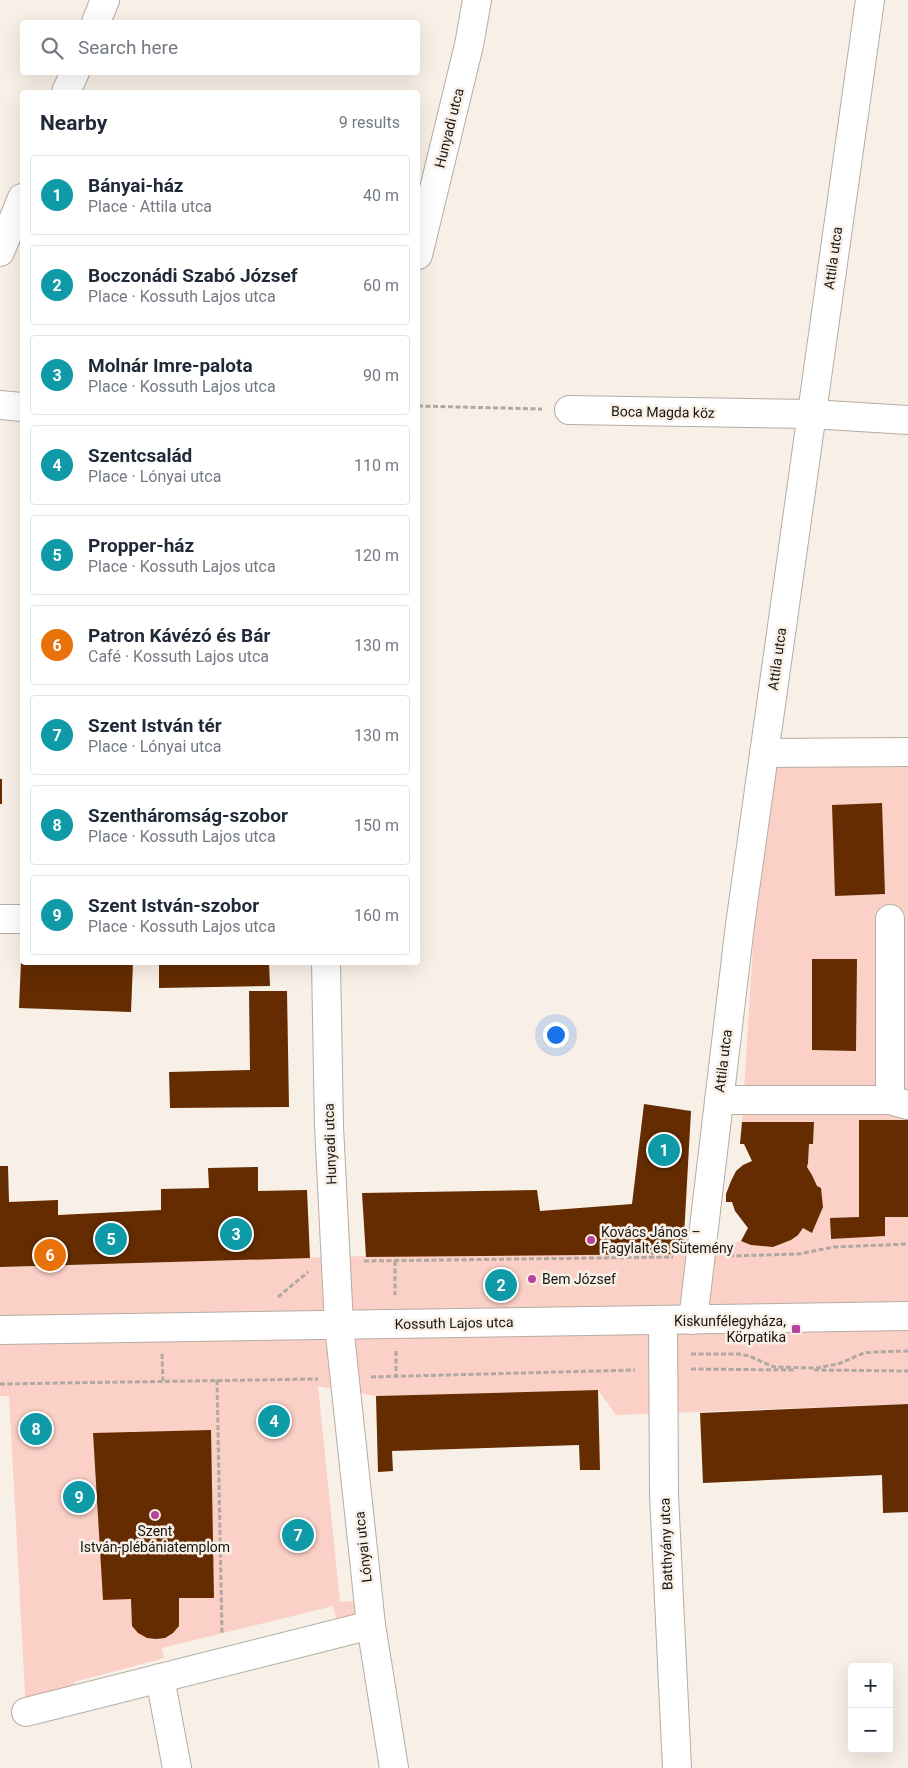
<!DOCTYPE html>
<html lang="en">
<head>
<meta charset="utf-8">
<style>
  :root { --surface:#fff; --page:#f6f6f7; --text:#1f2937; --muted:#747a83; --line:#e0e1e3; --accent:#b45309 }
  body { margin:0; font-family:Roboto,sans-serif; background:var(--page); color:var(--text) }
  .controls { position:absolute; right:15px; bottom:15px; display:grid; overflow:hidden; border-radius:5px; box-shadow:0 5px 20px #0002 }
  .controls button { width:45px; height:45px; display:grid; place-items:center; padding:0; border:0; border-bottom:1px solid var(--line); background:var(--surface); color:var(--text); font:25px sans-serif }
  .you { position:absolute; left:555px; top:1034px; width:18px; height:18px; margin:-12px; border:4px solid #fff; border-radius:50%; background:#1a73e8; box-shadow:0 0 0 8px #1a73e833 }
  .badge { display:grid; place-items:center; width:32px; height:32px; border-radius:50%; background:var(--accent); color:#fff; font-size:16px; font-weight:700 }
  .pin { position:absolute; translate:-50% -50%; border:2px solid #fff; box-shadow:0 1px 5px #0006 }
  .list { margin:0; padding:0; list-style:none }
  h2 { display:flex; justify-content:space-between; align-items:center; height:65px; margin:0; padding:0 20px; font-size:21px }
  h2 small { font-size:16px; font-weight:400; color:var(--muted) }
  .list li { display:grid; grid-template-columns:32px 1fr auto; gap:15px; align-items:center; box-sizing:border-box; height:80px; margin:0 10px 10px; padding:0 10px; border:1px solid var(--line); border-radius:5px }
  .list b { display:block; font-size:19px; white-space:nowrap }
  .list p { margin:0; font-size:16px; white-space:nowrap; color:var(--muted) }
  .list em { font-size:16px; font-style:normal; color:var(--muted) }
  .icon { flex:none; width:28px; height:28px; fill:none; stroke:currentColor; stroke-width:2; stroke-linecap:round; stroke-linejoin:round }
  .map { position:relative; flex:none; width:908px; height:1768px; overflow:hidden }
  .search { position:absolute; background:var(--surface); box-shadow:0 5px 20px #0002; left:20px; top:20px; width:400px; height:55px; display:flex; align-items:center; gap:12px; box-sizing:border-box; padding:0 18px; border-radius:5px; color:var(--muted); font-size:19px }
  .panel { position:absolute; background:var(--surface); box-shadow:0 5px 20px #0002; left:20px; top:90px; width:400px; height:875px; border-radius:5px }
  .map>svg:first-child { display:block }
</style>
</head>
<body>
<div class="map">
<svg width="908" height="1768" viewBox="0 0 908 1768">
  <rect width="100%" height="100%" fill="#f8efe6"/>
  <path fill="#fbd0c6" fill-rule="evenodd" d="M908,747v657l-292,11 -18,-25 -222,6 -58,-10 22,216 28,-2 1,14 -32,7 -4,-15 -171,42 2,10 -90,24 4,16 -52,13 -17,-315h-9v-129l365,-11 318,-2 58,-13 10,4 22,2 18,-7 7,-5 5,-7 9,5 11,-26 -2,-19 -4,-2 -5,-11 -5,-8 1,-4 1,-19 4,-1 1,-21h-72l23,-370zM885,1217v19l-55,3 1,-21z"/>
  <g fill="#642c00">
    <rect x="0" y="779" width="2" height="25"/>
    <polygon points="882,803 885,894 835,896 832,805"/>
    <polygon points="812,959 857,959 856,1051 812,1050"/>
    <polygon points="21,962 133,962 131,1012 19,1008"/>
    <polygon points="159,962 269,962 270,986 159,988"/>
    <polygon points="249,991 287,991 289,1107 170,1108 169,1072 250,1070"/>
    <polygon points="644,1104 691,1111 683,1254 366,1257 362,1193 537,1190 540,1211 632,1204"/>
    <polygon points="859,1120 908,1120 908,1217 885,1217 885,1236 831,1239 830,1218 859,1217"/>
    <polygon points="742,1122 814,1122 813,1144 809,1144 808,1163 807,1167 812,1175 817,1186 821,1188 823,1207 812,1233 803,1228 798,1235 791,1240 773,1247 751,1245 741,1241 748,1228 735,1211 732,1202 726,1202 726,1194 731,1181 736,1171 743,1165 752,1161 744,1144 740,1144"/>
    <polygon points="0,1166 8,1166 9,1202 58,1200 58,1215 161,1210 161,1189 209,1188 208,1168 258,1167 258,1191 307,1190 310,1258 0,1267"/>
    <polygon points="598,1390 600,1470 580,1470 579,1445 392,1451 393,1471 378,1472 376,1396"/>
    <polygon points="908,1404 908,1512 883,1513 882,1475 703,1483 700,1413"/>
    <polygon points="211,1430 214,1598 179,1598 179,1626 173,1633 165,1638 156,1639 147,1638 138,1633 132,1626 131,1599 103,1600 93,1433"/>
  </g>
  <g fill="none" stroke-linecap="round" stroke-linejoin="round">
    <defs>
      <g id="minor">
        <polyline points="96,22 105,0"/>
        <polyline points="66,92 75,72"/>
        <polyline points="0,252 22,198"/>
        <polyline points="418,255 469,45 477,0"/>
        <polyline points="0,405 22,407"/>
        <polyline points="569,410 811,414 908,420"/>
        <polyline points="764,753 908,752"/>
        <polyline points="0,919 21,919"/>
        <polyline points="326,962 329,1126 339,1325 371,1625 394,1768"/>
        <polyline points="719,1100 890,1100 908,1105"/>
        <polyline points="890,1100 890,919"/>
        <polyline points="663,1320 664,1494 677,1768"/>
        <polyline points="693,1320 740,925 870,0"/>
        <polyline points="0,1330 908,1316"/>
        <polyline points="160,1678 177,1768"/>
        <polyline points="26,1712 371,1625"/>
      </g>
    </defs>
    <use href="#minor" stroke="#b5ada4" stroke-width="30"/>
    <g stroke="#b0a9a2" stroke-width="3" stroke-dasharray="5 2.5" stroke-linecap="butt">
      <polyline points="418,406 542,409"/>
      <polyline points="729,1256 799,1254 834,1247 908,1244"/>
      <polyline points="364,1261 673,1257"/>
      <polyline points="395,1261 395,1295"/>
      <polyline points="278,1297 308,1272"/>
      <polyline points="396,1351 396,1376"/>
      <polyline points="162,1354 163,1381"/>
      <polyline points="691,1354 739,1354 749,1356 774,1367 817,1368 838,1364 864,1353 875,1352 908,1351"/>
      <polyline points="691,1369 795,1370"/>
      <polyline points="814,1370 908,1371"/>
      <polyline points="371,1377 635,1370"/>
      <polyline points="217,1380 222,1634"/>
      <polyline points="0,1384 318,1379"/>
    </g>
    <use href="#minor" stroke="#fff" stroke-width="28"/>
  </g>
  <g fill="#b7439c" stroke="#f8efe6" stroke-width="2">
    <circle cx="591" cy="1240" r="5"/>
    <circle cx="532" cy="1279" r="5"/>
    <rect x="791" y="1324" width="10" height="10" rx="2.5"/>
    <circle cx="155" cy="1515" r="5"/>
  </g>
  <g text-anchor="middle" stroke-width="5" stroke-linejoin="round" paint-order="stroke">
    <g font-size="14" fill="#181512" stroke="#f8efe6">
      <text transform="translate(449 128) rotate(-76)" y="5">Hunyadi utca</text>
      <text transform="translate(833 258) rotate(-82)" y="5">Attila utca</text>
      <text transform="translate(663 412) rotate(1)" y="5">Boca Magda köz</text>
      <text transform="translate(777 659) rotate(-82)" y="5">Attila utca</text>
      <text transform="translate(723 1061) rotate(-83)" y="5">Attila utca</text>
      <text transform="translate(330 1144) rotate(-92)" y="5">Hunyadi utca</text>
      <text transform="translate(454 1323) rotate(-1)" y="5">Kossuth Lajos utca</text>
      <text transform="translate(666 1544) rotate(-92)" y="5">Batthyány utca</text>
      <text transform="translate(363 1547) rotate(-96)" y="5">Lónyai utca</text>
    </g>
    <g font-size="14" fill="#181512" stroke="#f8efe6" text-anchor="start">
      <text x="601" y="1237">Kovács János –<tspan x="601" dy="16">Fagylalt és Sütemény</tspan></text>
      <text x="542" y="1284">Bem József</text>
      <text x="786" y="1326" text-anchor="end">Kiskunfélegyháza,<tspan x="786" dy="16">Körpatika</tspan></text>
      <text x="155" y="1536" text-anchor="middle">Szent<tspan x="155" dy="16">István-plébániatemplom</tspan></text>
    </g>
  </g>
</svg>
<div class="controls">
<button>+</button>
<button>−</button>
</div>
<div class="you"></div>
<div class="pin badge" style="left:664px;top:1150px;background:#0f9aa8">1</div>
<div class="pin badge" style="left:501px;top:1285px;background:#0f9aa8">2</div>
<div class="pin badge" style="left:236px;top:1234px;background:#0f9aa8">3</div>
<div class="pin badge" style="left:274px;top:1421px;background:#0f9aa8">4</div>
<div class="pin badge" style="left:111px;top:1239px;background:#0f9aa8">5</div>
<div class="pin badge" style="left:50px;top:1255px;background:#e8710a">6</div>
<div class="pin badge" style="left:298px;top:1535px;background:#0f9aa8">7</div>
<div class="pin badge" style="left:36px;top:1429px;background:#0f9aa8">8</div>
<div class="pin badge" style="left:79px;top:1497px;background:#0f9aa8">9</div>
<div class="search"><svg class="icon" aria-label="search" viewBox="0 0 24 24"><circle cx="10" cy="10" r="6"/><path d="M15 15l6 6"/></svg>Search here</div>
<section class="panel">
<h2>Nearby<small>9 results</small></h2>
<ul class="list">
<li><span class="badge" style="background:#0f9aa8">1</span><div><b>Bányai-ház</b><p>Place · Attila utca</p></div><em>40 m</em></li>
<li><span class="badge" style="background:#0f9aa8">2</span><div><b>Boczonádi Szabó József</b><p>Place · Kossuth Lajos utca</p></div><em>60 m</em></li>
<li><span class="badge" style="background:#0f9aa8">3</span><div><b>Molnár Imre-palota</b><p>Place · Kossuth Lajos utca</p></div><em>90 m</em></li>
<li><span class="badge" style="background:#0f9aa8">4</span><div><b>Szentcsalád</b><p>Place · Lónyai utca</p></div><em>110 m</em></li>
<li><span class="badge" style="background:#0f9aa8">5</span><div><b>Propper-ház</b><p>Place · Kossuth Lajos utca</p></div><em>120 m</em></li>
<li><span class="badge" style="background:#e8710a">6</span><div><b>Patron Kávézó és Bár</b><p>Café · Kossuth Lajos utca</p></div><em>130 m</em></li>
<li><span class="badge" style="background:#0f9aa8">7</span><div><b>Szent István tér</b><p>Place · Lónyai utca</p></div><em>130 m</em></li>
<li><span class="badge" style="background:#0f9aa8">8</span><div><b>Szentháromság-szobor</b><p>Place · Kossuth Lajos utca</p></div><em>150 m</em></li>
<li><span class="badge" style="background:#0f9aa8">9</span><div><b>Szent István-szobor</b><p>Place · Kossuth Lajos utca</p></div><em>160 m</em></li>
</ul>
</section>
</div>
</body>
</html>
